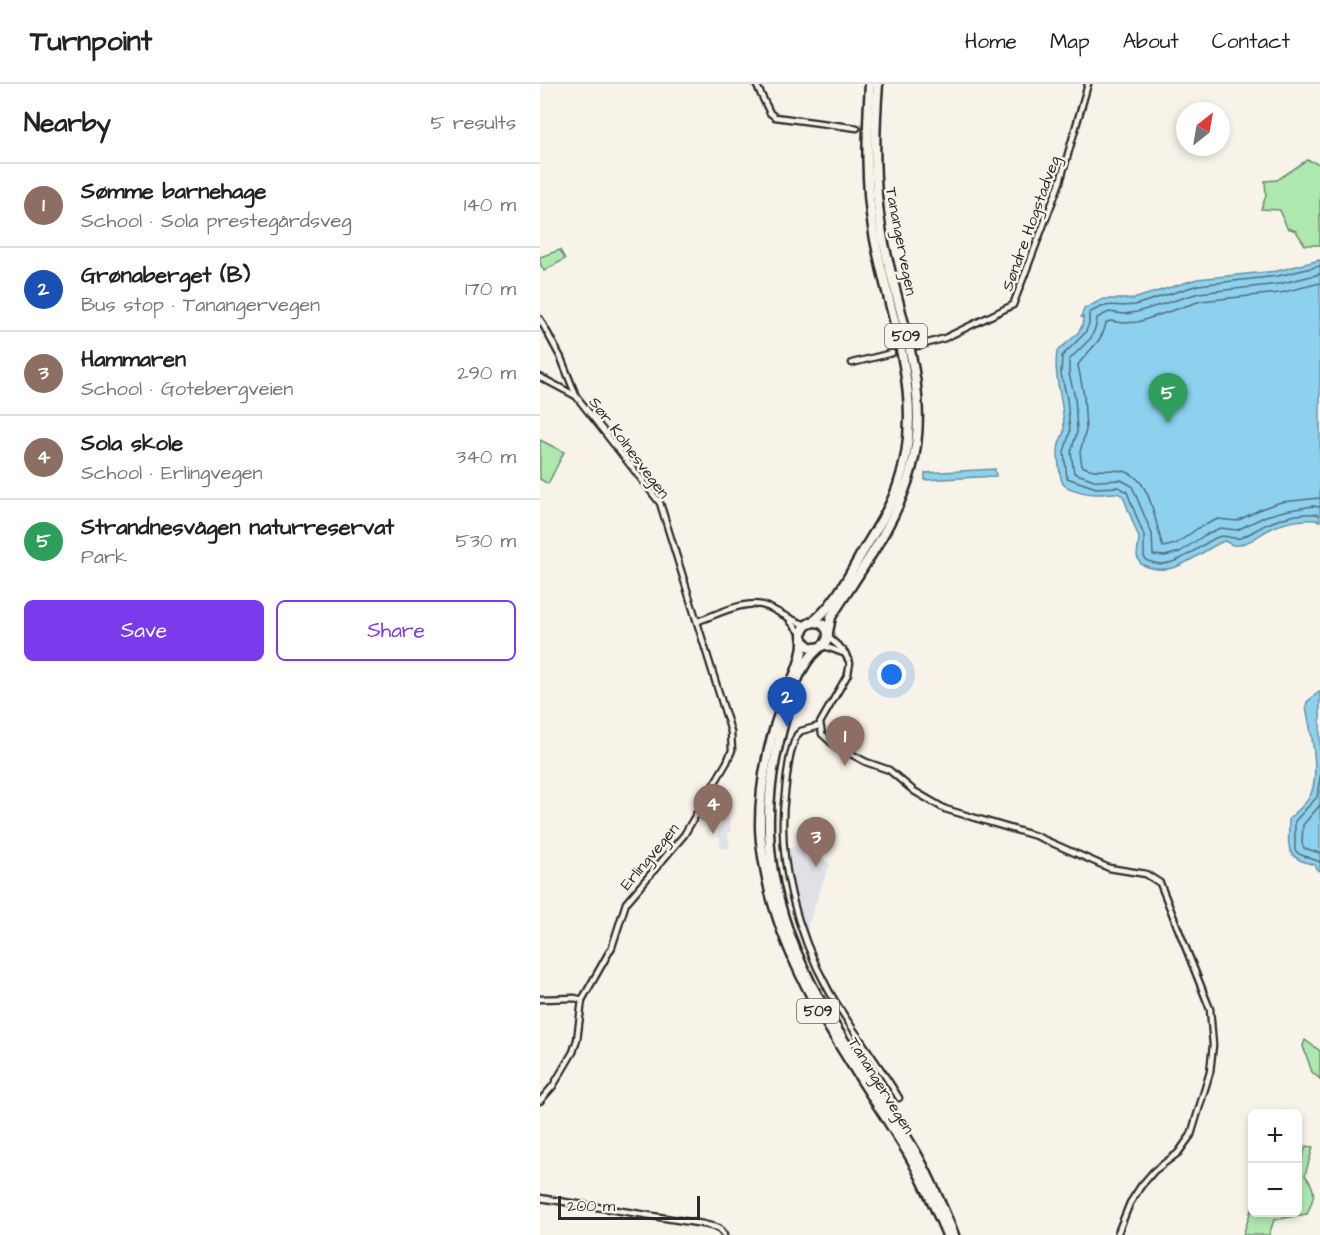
<!DOCTYPE html>
<html lang="en">
<head>
<meta charset="utf-8">
<style>
  :root { --surface:#fff; --page:#f6f6f6; --text:#222; --muted:#767676; --line:#e0e0e0; --accent:#7c3aed }
  body { margin:0; font-family:"Architects Daughter",sans-serif; background:var(--page); color:var(--text) }
  .controls { position:absolute; right:18px; bottom:18px; display:grid; overflow:hidden; border-radius:9px; box-shadow:0 3px 9px #0003 }
  .controls button { width:54px; height:54px; display:grid; place-items:center; padding:0; border:0; border-bottom:2px solid var(--line); background:var(--surface); color:var(--text); font:30px sans-serif }
  .compass { position:absolute; left:636px; top:18px; width:54px; height:54px; border-radius:50%; background:var(--surface); box-shadow:0 3px 9px #0003; rotate:31deg }
  .scale { position:absolute; left:18px; bottom:15px; width:142px; box-sizing:border-box; padding-left:6px; border:3px solid #2b2b2b; border-top:0; font-size:16px; line-height:21px; white-space:nowrap; color:#2b2b2b; -webkit-text-stroke:4px #f7f3e8; paint-order:stroke }
  .you { position:absolute; left:352px; top:591px; width:21px; height:21px; margin:-15px; border:4px solid #fff; border-radius:50%; background:#1a73e8; box-shadow:0 0 0 9px #1a73e833 }
  .badge { display:grid; place-items:center; width:39px; height:39px; border-radius:50%; background:var(--accent); color:#fff; font-size:20px; font-weight:700 }
  .pin { position:absolute; translate:-50% -50px; filter:drop-shadow(0 2px 3px #0008) }
  .pin::after { content:''; position:absolute; top:32px; width:21px; height:18px; background:inherit; clip-path:polygon(0 0,100% 0,50% 100%) }
  .list { margin:0; padding:0; list-style:none }
  h2 { display:flex; justify-content:space-between; align-items:center; height:78px; margin:0; padding:0 24px; font-size:26px }
  h2 small { font-size:20px; font-weight:400; color:var(--muted) }
  .list li { display:grid; grid-template-columns:39px 1fr auto; gap:18px; align-items:center; box-sizing:border-box; height:84px; padding:0 24px; border-top:2px solid var(--line) }
  .list b { display:block; font-size:22px; white-space:nowrap }
  .list p { margin:0; font-size:20px; white-space:nowrap; color:var(--muted) }
  .list em { font-size:20px; font-style:normal; color:var(--muted) }
  .actions { display:flex; gap:12px; padding:18px 24px }
  .actions a { flex:1; padding:14px 0; border:2px solid var(--accent); border-radius:9px; text-align:center; font-size:21px; color:var(--accent) }
  .actions .main { background:var(--accent); color:#fff }
  .map { position:relative; flex:none; width:780px; height:1151px; overflow:hidden }
  header { display:flex; align-items:center; gap:36px; box-sizing:border-box; height:84px; padding:0 30px; background:var(--surface); border-bottom:2px solid var(--line) }
  header strong { font-size:28px }
  nav { display:flex; gap:33px; margin-inline-start:auto; font-size:21px }
  main { display:flex }
  aside { flex:1; background:var(--surface) }
  .map>svg:first-child { display:block }
</style>
</head>
<body>
<header>
<strong>Turnpoint</strong>
<nav><a>Home</a><a>Map</a><a>About</a><a>Contact</a></nav>
</header>
<main>
<aside>
<h2>Nearby<small>5 results</small></h2>
<ul class="list">
<li><span class="badge" style="background:#8d6e63">1</span><div><b>Sømme barnehage</b><p>School · Sola prestegårdsveg</p></div><em>140 m</em></li>
<li><span class="badge" style="background:#1a4fb4">2</span><div><b>Grønaberget (B)</b><p>Bus stop · Tanangervegen</p></div><em>170 m</em></li>
<li><span class="badge" style="background:#8d6e63">3</span><div><b>Hammaren</b><p>School · Gotebergveien</p></div><em>290 m</em></li>
<li><span class="badge" style="background:#8d6e63">4</span><div><b>Sola skole</b><p>School · Erlingvegen</p></div><em>340 m</em></li>
<li><span class="badge" style="background:#2e9e5b">5</span><div><b>Strandnesvågen naturreservat</b><p>Park</p></div><em>530 m</em></li>
</ul>
<div class="actions"><a class="main">Save</a><a>Share</a></div>
</aside>
<div class="map">
<svg width="780" height="1151" viewBox="0 0 780 1151">
  <rect width="100%" height="100%" fill="#f7f3e8"/>
  <filter id="ink" filterUnits="userSpaceOnUse"><feTurbulence type="fractalNoise" baseFrequency=".0167" numOctaves="2"/><feDisplacementMap in="SourceGraphic" scale="12" xChannelSelector="R" yChannelSelector="G"/><feConvolveMatrix kernelMatrix="1 2 1 2 8 2 1 2 1" color-interpolation-filters="sRGB"/></filter>
  <g filter="url(#ink)">
    <g fill="#e0e1e7">
      <polygon points="189,705 190,719 182,719 184,728 188,728 191,748 187,748 190,764 181,765 178,741 181,742 181,733 180,727 177,727 175,720 176,707"/>
      <polygon points="258,759 290,779 268,841 268,855 257,817 247,767"/>
    </g>
    <g fill="#ade9af" stroke="#6c8a6d" stroke-width="1.5">
      <polygon points="767,76 780,80 780,161 765,161 756,147 747,144 740,126 721,125 726,112 725,97 737,96"/>
      <polygon points="20,166 25,175 4,187 0,179 0,173"/>
      <polygon points="0,356 24,368 8,400 0,395"/>
      <polygon points="765,956 780,967 780,995 772,988 763,962"/>
      <path d="M766,1062l7,1 -8,28c12,16 10,21 2,39l-33,6 -5,15h-26l9,-28v5h46v-41z"/>
    </g>
    <g fill="#8dd1ee" stroke="#668fa0" stroke-width="1.5">
      <path d="M780,176v261c-15,-4 -38,2 -52,9 -9,5 -24,17 -35,15 -3,-1 -6,-3 -9,-4 -29,12 -49,40 -83,23l-4,-8 2,-18 -16,-42c-8,-6 -18,-1 -27,-2 -8,0 -26,-4 -32,-9 -5,-5 -7,-34 -5,-41 1,-5 4,-8 5,-13 1,-27 -11,-52 -7,-79 9,-11 28,-18 26,-35h-2l3,-8 19,-10h30l64,-20 80,-8z"/>
      <polygon points="455,385 456,392 385,396 385,389"/>
      <path d="M780,607v179l-2,1 -3,-6c-32,-7 -26,-18 -26,-46 8,-8 18,-15 22,-25 9,-24 0,-62 -5,-87l1,-5z"/>
    </g>
    <g fill="none" stroke-linecap="round" stroke-linejoin="round">
      <g stroke="#526d79" stroke-width="1.5">
        <path d="M780,182l-42,10 -80,9 -63,20c-22,3 -24,-5 -46,8v11l-4,9 -23,23 -1,18 6,24 3,34 -6,20 3,26 29,10 23,-1 8,5 17,44v20l2,4c27,14 48,-13 72,-23 8,-3 14,3 22,1 11,-4 19,-11 30,-15 14,-6 35,-12 50,-8"/>
        <polyline points="780,190 739,200 659,209 597,228 584,230 569,228 557,234 556,242 551,254 529,276 529,290 535,313 537,348 531,368 534,389 557,397 581,396 592,402 612,450 613,471 625,472 640,468 663,452 680,444 697,446 726,432 744,427 773,422 780,423"/>
        <path d="M780,199l-40,10 -79,8 -63,21 -15,1 -13,-2 -4,2c-4,20 -18,27 -28,42l6,31 2,34 -6,22 2,14c14,8 27,2 41,5 29,6 32,54 40,76l13,-3 22,-16 20,-9 19,2 26,-13 18,-6 39,-4"/>
        <polyline points="780,693 777,713 755,737 755,766 759,770 780,778"/>
        <polyline points="780,721 763,741 762,759 764,764 780,769"/>
      </g>
      <defs>
        <g id="street">
          <polyline points="216,0 230,29 235,33 317,44"/>
          <polyline points="0,235 21,274 36,312"/>
          <polyline points="378,262 405,254 473,221 520,98 548,0"/>
          <polyline points="312,279 352,269"/>
          <polyline points="0,293 36,312 120,419 188,638 191,648 192,666 187,678 144,751 86,819 72,863 42,916 37,956 33,968 13,1002 0,1017"/>
          <path d="M158,537c20,-7 49,-23 70,-14 13,6 24,14 39,18"/>
          <polyline points="250,537 262,550"/>
          <polyline points="288,553 303,566 310,579 308,590 280,639 282,650 294,661 326,678 349,686 374,707 405,725 496,752 569,784 606,790 620,799 670,925 673,961 670,988 651,1051 638,1069 614,1087 601,1102 590,1119 577,1151"/>
          <polyline points="284,562 306,570"/>
          <path d="M279,642l-18,5 -4,4c-8,16 -10,40 -12,58 -9,66 12,140 44,198 21,37 48,70 70,107"/>
          <polyline points="0,915 35,914 42,916"/>
          <polyline points="0,1114 163,1140 179,1144 184,1151"/>
        </g>
        <g id="highway">
          <circle cx="275" cy="551" r="13"/>
          <path d="M271,539c23,-16 37,-46 51,-70 13,-22 28,-44 36,-68 30,-85 -9,-167 -24,-251 -9,-50 -7,-100 -4,-150"/>
          <path d="M288,548l3,-15c29,-46 65,-93 80,-147 22,-80 -14,-158 -29,-236 -9,-50 -8,-100 -4,-150"/>
          <path d="M263,555c1,23 -15,48 -22,69 -13,37 -21,78 -21,117 0,22 5,45 10,67 25,98 86,176 138,261 15,26 27,54 39,82"/>
          <path d="M279,564c-23,19 -31,58 -38,85 -26,96 -9,180 38,266 29,53 67,102 97,154 15,26 26,54 38,82"/>
        </g>
      </defs>
      <use href="#street" stroke="#2b2b2b" stroke-width="9"/>
      <use href="#highway" stroke="#2b2b2b" stroke-width="13"/>
      <use href="#street" stroke="#f7f3e8" stroke-width="4.5"/>
      <use href="#highway" stroke="#f7f3e8" stroke-width="8"/>
    </g>
  </g>
  <g text-anchor="middle" stroke-width="5" stroke-linejoin="round" paint-order="stroke">
    <g fill="#f7f3e8" stroke="#686764" stroke-width="1.5">
      <rect x="345" y="240" width="42" height="24" rx="4.5"/>
      <rect x="257" y="915" width="42" height="24" rx="4.5"/>
    </g>
    <g font-size="15" font-weight="bold" fill="#2b2b2b">
      <text x="366" y="257">509</text>
      <text x="278" y="932">509</text>
    </g>
    <g font-size="16" fill="#2b2b2b" stroke="#f7f3e8">
      <text transform="translate(490 139) rotate(-70)" y="6">Søndre Hogstadveg</text>
      <text transform="translate(362 157) rotate(79)" y="6">Tanangervegen</text>
      <text transform="translate(90 363) rotate(53)" y="6">Sør Kolnesvegen</text>
      <text transform="translate(109 772) rotate(-50)" y="6">Erlingvegen</text>
      <text transform="translate(342 1001) rotate(58)" y="6">Tanangervegen</text>
    </g>
  </g>
</svg>
<div class="controls">
<button>+</button>
<button>−</button>
</div>
<svg class="compass" viewBox="-18 -18 36 36"><path d="M0-13l5 13h-10z" fill="#e53935"/><path d="M0 13l5-13h-10z" fill="#767676"/></svg>
<div class="scale">200 m</div>
<div class="you"></div>
<div class="pin badge" style="left:305px;top:682px;background:#8d6e63">1</div>
<div class="pin badge" style="left:247px;top:643px;background:#1a4fb4">2</div>
<div class="pin badge" style="left:276px;top:783px;background:#8d6e63">3</div>
<div class="pin badge" style="left:173px;top:750px;background:#8d6e63">4</div>
<div class="pin badge" style="left:628px;top:339px;background:#2e9e5b">5</div>
</div>
</main>
</body>
</html>
